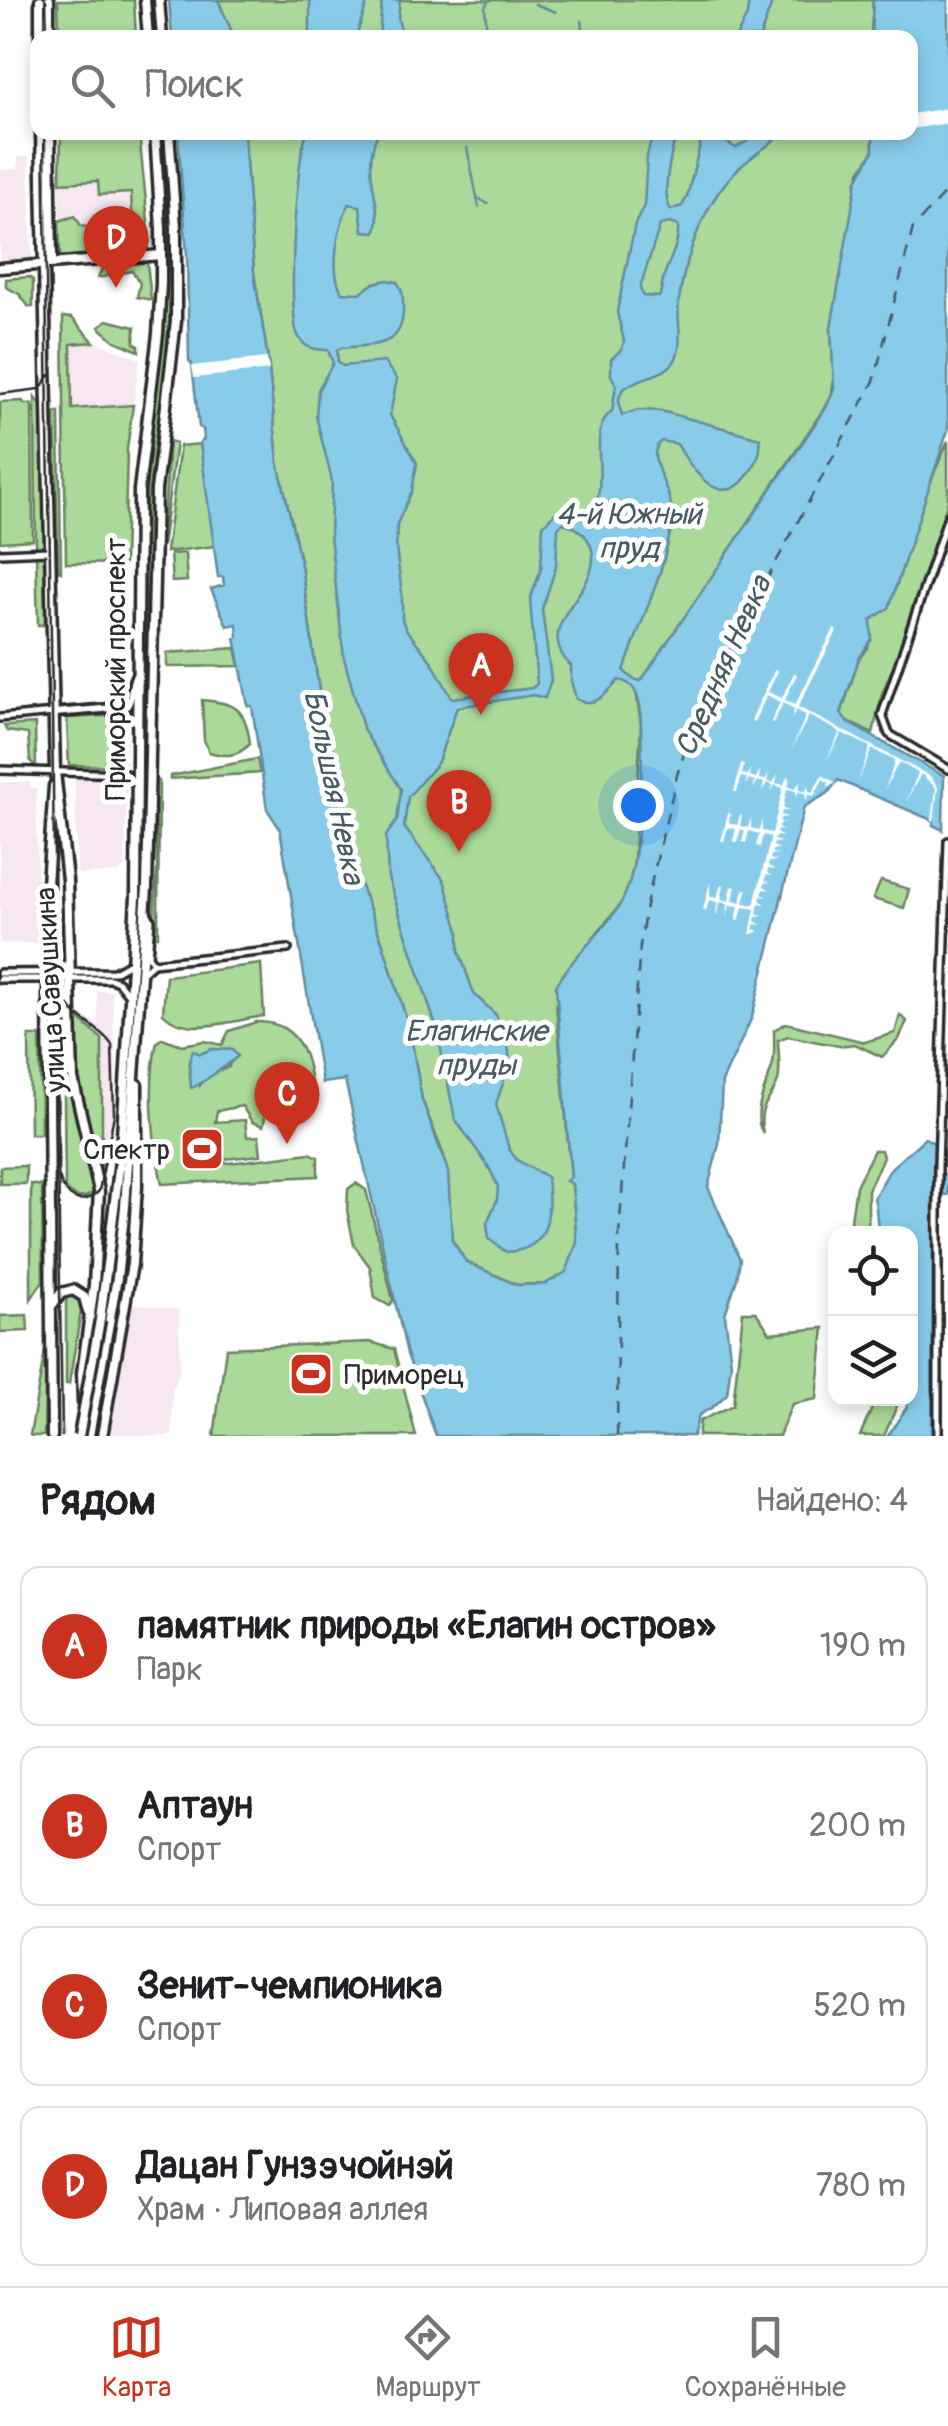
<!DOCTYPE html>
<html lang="ru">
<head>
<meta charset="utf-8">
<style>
  :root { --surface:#fff; --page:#f2f2f2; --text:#202124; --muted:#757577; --line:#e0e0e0; --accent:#c8321e }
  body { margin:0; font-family:Pangolin,sans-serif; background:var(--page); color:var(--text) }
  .controls { position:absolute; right:30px; bottom:30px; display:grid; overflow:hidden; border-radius:20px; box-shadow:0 5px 15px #0003 }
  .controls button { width:90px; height:90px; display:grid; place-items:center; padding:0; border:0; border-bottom:2px solid var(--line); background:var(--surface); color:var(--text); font:50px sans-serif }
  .you { position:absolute; left:638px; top:805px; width:35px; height:35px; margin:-25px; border:8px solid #fff; border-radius:50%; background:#1a73e8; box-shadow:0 0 0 15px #1a73e833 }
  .badge { display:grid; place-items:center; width:65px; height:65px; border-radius:50%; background:var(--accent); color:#fff; font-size:32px; font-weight:700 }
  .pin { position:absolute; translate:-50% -82px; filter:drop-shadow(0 2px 5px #0008) }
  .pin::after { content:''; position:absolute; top:52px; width:35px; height:30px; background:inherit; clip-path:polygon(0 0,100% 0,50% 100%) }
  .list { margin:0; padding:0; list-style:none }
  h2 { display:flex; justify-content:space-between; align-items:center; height:130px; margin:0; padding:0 40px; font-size:42px }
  h2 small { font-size:32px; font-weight:400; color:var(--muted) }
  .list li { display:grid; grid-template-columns:65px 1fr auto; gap:30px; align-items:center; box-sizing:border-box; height:160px; margin:0 20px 20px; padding:0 20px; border:2px solid var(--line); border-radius:20px }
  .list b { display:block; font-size:38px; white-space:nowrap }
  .list p { margin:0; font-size:32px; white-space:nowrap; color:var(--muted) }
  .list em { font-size:32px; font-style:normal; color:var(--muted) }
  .icon { flex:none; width:55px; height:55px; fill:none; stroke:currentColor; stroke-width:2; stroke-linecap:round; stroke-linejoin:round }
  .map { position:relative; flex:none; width:948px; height:1436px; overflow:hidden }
  .search { position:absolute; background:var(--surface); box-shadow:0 5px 15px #0003; left:30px; right:30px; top:30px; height:110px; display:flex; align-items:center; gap:25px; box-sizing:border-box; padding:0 35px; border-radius:20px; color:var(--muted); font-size:38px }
  .sheet { height:850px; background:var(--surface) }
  nav { display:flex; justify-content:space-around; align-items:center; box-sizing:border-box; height:140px; border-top:2px solid var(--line); background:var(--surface); font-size:28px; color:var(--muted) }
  nav a { display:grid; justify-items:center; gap:5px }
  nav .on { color:var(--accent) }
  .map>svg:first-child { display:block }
</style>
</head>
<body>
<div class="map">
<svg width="948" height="1436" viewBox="0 0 948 1436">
  <rect width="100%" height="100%" fill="#fff"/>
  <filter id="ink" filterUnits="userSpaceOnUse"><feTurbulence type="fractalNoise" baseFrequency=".01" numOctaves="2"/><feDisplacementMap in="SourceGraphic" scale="20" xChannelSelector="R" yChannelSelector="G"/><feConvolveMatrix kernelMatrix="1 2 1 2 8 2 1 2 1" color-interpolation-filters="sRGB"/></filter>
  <g filter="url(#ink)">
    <g fill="#f6e7f1">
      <polygon points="18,157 29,157 32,258 0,260 0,170 18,169"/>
      <polygon points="81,180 143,180 149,251 60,257 60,184"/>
      <polygon points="95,342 140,359 133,405 63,410 63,345"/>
      <polygon points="75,778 127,780 125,867 118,873 77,874"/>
      <polygon points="0,782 30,782 31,788 36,788 38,943 0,943"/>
      <polygon points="97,991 112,991 116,1073 109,1161 104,1160 102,1038 79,1018 80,1013 98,1025"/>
      <polygon points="132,1303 179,1310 180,1368 172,1390 172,1436 108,1436"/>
    </g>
    <g fill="#aad999" stroke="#6a8262" stroke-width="2.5" fill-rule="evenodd">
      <polygon points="58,0 134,0 136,37 59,37"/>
      <polygon points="218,0 873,0 871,38 234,37"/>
      <polygon points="163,132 171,293 167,352 149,490 148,632 144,632 146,490 167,294 160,133"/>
      <polygon points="61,133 139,133 150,242 146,250 60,257 59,221 75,216 81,226 87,227 133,226 131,193 99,195 98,181 60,183"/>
      <polygon points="244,133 873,133 873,152 860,172 831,328 834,380 831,398 636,691 641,724 633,877 621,904 587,945 556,1004 571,1177 567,1181 572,1184 577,1243 566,1273 545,1284 517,1285 466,1262 452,1240 444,1156 422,1100 410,1031 383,944 354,868 329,761 301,565 278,462 268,359 254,273"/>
      <polygon points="147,262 151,300 137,297 140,283 132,271 98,278 104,265"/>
      <polygon points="29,277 33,280 33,307 29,307 19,294 6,287 6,279"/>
      <polygon points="63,317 72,318 94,342 71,344 72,409 133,405 127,449 124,564 66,563"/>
      <polygon points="107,320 135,327 134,343 139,346 139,351 115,341 99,327"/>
      <polygon points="35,397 42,406 44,546 36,548"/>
      <polygon points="23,401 24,404 32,404 33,540 0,542 0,402"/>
      <polygon points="59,412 61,572 58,570 55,414"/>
      <polygon points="169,441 176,443 162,547"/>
      <polygon points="948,441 948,501 906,635 882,694 873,734 847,721 841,714 859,658 868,648 871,619"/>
      <polygon points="200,444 216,546 166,552 180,446"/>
      <polygon points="185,553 187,581 172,582 170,554"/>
      <polygon points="36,555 44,556 45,622 43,625 38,625"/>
      <polygon points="236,648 240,666 167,667 167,653"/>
      <path d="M202,700c35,3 44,9 48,44 -13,13 -24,13 -41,8l-5,-12z"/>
      <polygon points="124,715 124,771 115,771 115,766 71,765 69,769 67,718"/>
      <polygon points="35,724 36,767 30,761 28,734 7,731 4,726"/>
      <polygon points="257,759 260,773 170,779 170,776"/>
      <polygon points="155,781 159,781 158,936 153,936 157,869"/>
      <polygon points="881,881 909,889 904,908 873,899"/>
      <path d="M261,964l3,52c-31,4 -78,22 -101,-3l3,-37z"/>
      <path d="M63,1005l4,3 3,84 20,72 4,28c-11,9 -20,6 -29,-4z"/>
      <path d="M900,1015l7,6 -8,18 -17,18 -27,-13 -16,2 -51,-10 -10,4c0,12 4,33 -1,44 -8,19 -20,22 -14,49 -13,-19 5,-49 10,-70 2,-11 1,-23 1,-33l12,-7 79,19 30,-9z"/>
      <polygon points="76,1016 102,1039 102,1173 79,1090"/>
      <path d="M256,1022c51,-1 54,47 58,87l-12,1 -14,-31 -24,-5c-4,19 5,34 -1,52l-11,-4 -10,-16 -25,5 -2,11 30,-2 2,17 12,-1 2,19 -46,5 14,3 81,-10 8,4v19l-156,8c-9,-41 -15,-101 -5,-142l5,-4 20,7 23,-4 17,4 7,-14zM212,1049l20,1 -3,17 -23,9 -6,9v-31z"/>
      <polygon points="29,1036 40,1036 41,1134 30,1134"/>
      <polygon points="874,1150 881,1150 883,1157 868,1190 868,1233 849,1233 856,1186"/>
      <polygon points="26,1166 26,1184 0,1184 0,1167"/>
      <polygon points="356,1183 366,1190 393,1300 390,1306 375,1298 370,1267 354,1245 347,1210 348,1189"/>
      <polygon points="31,1184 42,1186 43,1281 31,1299"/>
      <polygon points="72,1295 80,1302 81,1311 69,1384 66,1384 66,1296"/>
      <polygon points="743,1312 756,1312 770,1333 824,1328 817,1399 792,1404 779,1436 698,1436 700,1421 733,1405"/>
      <polygon points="27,1315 28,1331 0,1332 0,1316"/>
      <polygon points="370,1342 394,1349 416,1436 214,1436 226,1348"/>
      <polygon points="46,1345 44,1436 31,1436 30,1435"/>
      <polygon points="876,1399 900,1399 884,1436 860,1436"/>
    </g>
    <g fill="#88ccea" stroke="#638c9e" stroke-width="2.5" fill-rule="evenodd">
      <polygon points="169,0 218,0 234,37 172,37"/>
      <polygon points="310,0 368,0 356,37 310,37"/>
      <polygon points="382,0 400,0 398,19 403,37 379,37"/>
      <polygon points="749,0 773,0 760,37 736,38 747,15"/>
      <path d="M873,0h75v430l-59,178 -18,12 1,19 -13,19 -18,55 6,9 97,54 -1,54 -10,-5 1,-4 -96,-41 -10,13 -24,14 -52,210 -30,65 -3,62 -11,43 32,72 -3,20 -12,35 6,49 -4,31 -14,13 -14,8 -6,21h-257l-29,-82 -62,-274 -23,3 -42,-254 -13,-20 -15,-103h-4l-13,-68 3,-1 -1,-13 -10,2 -16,-37 13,-4 -1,-8h-5l-18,-135 4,-3 -1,-10 -4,-2 -7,-63 -3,-3 -2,-106 -9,-122h66l10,140 14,86 10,103 23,103 28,196 25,107 29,76 27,87 12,69 26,71 4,69 14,22 51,23 28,-1 21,-12 11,-29 -5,-59 -6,-3 5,-4 -15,-191c16,-30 45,-51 63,-80 25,-37 24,-154 21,-200 -3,-13 -6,-23 -21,-26 -13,14 -24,29 -43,19l-5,-18v-15c-30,-30 -3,-54 14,-82 16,-28 7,-53 -22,-61l-5,4 -2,40 -14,42 9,71 -6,18 -12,-3 -76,12 -19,55 -30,35 -4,30 40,53 15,51v20l15,43 22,21 11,21 3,26 -14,42 13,45 8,11 30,17c3,35 6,73 -41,75l-17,-13 -2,-16 10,-23 1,-14 -10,-20 -33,-47 -18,-89 -49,-152 -2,-42 11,-16 4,-31 -37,-58 -20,-73 -14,-122 2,-55 -16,-65 2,-26 15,-27 -5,-13c-15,0 -25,-2 -31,-17 -9,-25 -2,-175 10,-200h71c-19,39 8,76 -3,99l-12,-1 -3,-25 -11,-2c-11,22 -20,67 -7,88l18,1 14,-10 13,-3 10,2c6,8 6,13 6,23 2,44 -28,39 -62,43l-4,2 1,13 5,3 41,-4 13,17 -7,36 27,48 -5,28 -15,33 -1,24 6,46v25l3,9 27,34 20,36 80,-10 5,-4 -7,-84 11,-31 2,-44 13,-13h16l11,7c35,-24 -1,-86 29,-108l4,-26 -5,-10v-16l11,-10 2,-8 -7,-29 18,-88 9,-18 3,-50 6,-23h23c-4,20 -16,61 -5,77l11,-4 5,-9 16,-64h23l-3,7 13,8 24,-15h23c-14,12 -29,22 -43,34 -35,33 -54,86 -61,133 -3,19 6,44 -5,62 -15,22 -68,12 -52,53l17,-5 22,1 99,27c2,15 -4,26 -13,38 -26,36 -56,-7 -70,-32l-16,-3c-19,18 15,49 11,80 -7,52 -32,101 -48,150l9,8 8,2 185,-273 8,-19 -3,-61 26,-148 16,-28v-19l37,-1v-94l-39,-1zM670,223l8,3c2,16 -8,32 -13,47 -4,9 -2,16 -6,24l-16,-1 -3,-8 20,-63z"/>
      <path d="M212,1049l20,1 6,6c-6,6 -40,30 -47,32l-2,-25 4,-13 7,4z"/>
      <path d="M925,1138l9,5 -1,31 15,1v20l-15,-1 -1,242h-44l19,-29 -1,-8 4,-1v-164l-30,-1c-5,-12 -2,-22 -6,-35l17,-30z"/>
    </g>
    <g fill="#fff">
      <polygon points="948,108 948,123 911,129 911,114"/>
      <polygon points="267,358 269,370 194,378 192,366"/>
      <polygon points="834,629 837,631 798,707 930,776 938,787 934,821 932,820 936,788 921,774 906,802 918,773 899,762 884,791 895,761 872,749 858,781 870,747 842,733 825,763 840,732 809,716 791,750 806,715 796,710 791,721 794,709 783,703 773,723 771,722 780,702 767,695 754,722 751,720 775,669 778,671 768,692 782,698 794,673 797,674 785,700 795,705"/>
      <polygon points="741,764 744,765 742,774 748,775 751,768 750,776 756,778 760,770 759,779 765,780 769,773 767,781 773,783 778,774 776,783 784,785 787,776 790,777 788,786 796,788 801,779 799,789 806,791 808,783 809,791 813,792 822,775 836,783 828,787 829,783 823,779 814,796 808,794 806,802 805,793 798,792 796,798 796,791 787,789 783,808 789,811 782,811 781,815 788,817 780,818 780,822 786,824 779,824 778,828 784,831 778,830 776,833 783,837 776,836 774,840 781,842 774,843 773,846 780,849 772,850 772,853 779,855 771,855 770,859 777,861 769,862 768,866 775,870 768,869 767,873 773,876 766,875 765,880 771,883 765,882 764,886 770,890 763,889 762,894 768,897 761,896 760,900 766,904 759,903 757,914 763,916 756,917 755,921 761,925 755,924 753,929 760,931 752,934 750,934 755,909 743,907 739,921 736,921 739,906 730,905 727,919 728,904 720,902 716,917 717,902 709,900 706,911 703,910 710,882 710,897 717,898 721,884 724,885 721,899 729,901 732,886 736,887 733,901 741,902 744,889 747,890 744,903 754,905 771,837 763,835 760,847 756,846 759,834 749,831 746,843 742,842 745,831 741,829 737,842 733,841 736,829 728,827 724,841 721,841 728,813 730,814 729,823 737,825 740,815 742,816 740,826 748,828 751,818 751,828 759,830 762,820 762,831 772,833 783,788 775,785 771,793 773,785 767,783 762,791 764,783 758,781 753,789 755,781 749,779 745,786 747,778 741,777 737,792 734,792"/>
    </g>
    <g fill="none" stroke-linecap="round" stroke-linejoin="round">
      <g stroke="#638c9e" stroke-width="2.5">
        <polyline points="535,4 556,12"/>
        <polyline points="582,21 584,38"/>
        <polyline points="487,38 485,7 489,0"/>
        <polyline points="467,148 479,207"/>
        <polyline points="478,198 488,204"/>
      </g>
      <polyline stroke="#475b64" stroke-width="2.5" stroke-dasharray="12 10" stroke-linecap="butt" points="617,1436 619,1235 640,946 646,905 677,775 703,697 874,381 913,228 948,189"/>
      <defs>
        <g id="minor">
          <polyline points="948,516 882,715 889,734 948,769"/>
          <polyline points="0,553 48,551"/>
          <polyline points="0,718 54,713"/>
          <polyline points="0,770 126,774 136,786"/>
          <polyline points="153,963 288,949"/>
          <polyline points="0,973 114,972 130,963"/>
          <polyline points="142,973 153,963 148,956 151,920 147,912"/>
          <polyline points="0,979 111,979 118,982 128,994"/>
          <polyline points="938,1436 938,1167 948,841"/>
        </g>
        <path id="tertiary" d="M54,713l72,-6c8,-9 3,-22 11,-33"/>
        <g id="secondary">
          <polyline points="40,0 40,38"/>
          <polyline points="49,0 49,38"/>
          <polyline points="41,132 55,772 67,880 73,1079 99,1191 94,1285 82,1373 83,1402"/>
          <polyline points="47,264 52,259 50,132"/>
          <polyline points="0,268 161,255"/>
          <polyline points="53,1304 61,1293 73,1290 84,1297 88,1312"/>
          <polyline points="52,1436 47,884 54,786"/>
          <polyline points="102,1436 132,1264 137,1186 137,1084"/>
        </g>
        <g id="primary">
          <polyline points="145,0 148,38"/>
          <polyline points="159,0 162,38"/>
          <polyline points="100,1320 121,1153 136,897 139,490 158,334 161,283 161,229 155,132"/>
          <polyline points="89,1436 117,1278 125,1207 147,888 156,490 176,321 176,227 169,132"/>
        </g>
      </defs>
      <use href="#minor" stroke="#2b2b2b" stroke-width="12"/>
      <use href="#tertiary" stroke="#2b2b2b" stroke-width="14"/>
      <use href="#secondary" stroke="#2b2b2b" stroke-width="15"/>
      <use href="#primary" stroke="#2b2b2b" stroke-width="15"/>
      <use href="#minor" stroke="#fff" stroke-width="5"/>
      <use href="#tertiary" stroke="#fff" stroke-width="6"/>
      <use href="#secondary" stroke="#fff" stroke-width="8"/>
      <use href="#primary" stroke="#fff" stroke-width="8"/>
      <g stroke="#2b2b2b" stroke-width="2.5">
        <polyline points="46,0 47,38"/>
        <polyline points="44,132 62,1436"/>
        <polyline points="0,394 40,389 50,375"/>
        <path d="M59,1177c6,21 23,31 40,14l15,-76 -2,-70c-15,-22 -45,-28 -51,-55"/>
      </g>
      <defs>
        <polyline id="primary-bridge" points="79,1436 100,1320"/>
      </defs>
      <use href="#primary-bridge" stroke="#2b2b2b" stroke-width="15" stroke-linecap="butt"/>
      <use href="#primary-bridge" stroke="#fff" stroke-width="8"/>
    </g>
  </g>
  <defs>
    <symbol id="stadium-square" viewBox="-11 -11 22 22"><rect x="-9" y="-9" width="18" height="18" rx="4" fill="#c8321e" stroke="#fff"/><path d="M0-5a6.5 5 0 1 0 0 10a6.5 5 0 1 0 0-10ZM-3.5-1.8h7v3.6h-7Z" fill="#fff"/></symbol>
  </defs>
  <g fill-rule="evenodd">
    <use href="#stadium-square" x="177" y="1124" width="50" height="50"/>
    <use href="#stadium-square" x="286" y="1349" width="50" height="50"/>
  </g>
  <g text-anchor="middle" stroke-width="10" stroke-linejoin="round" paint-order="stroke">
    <g font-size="28" fill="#2b2b2b" stroke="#fff">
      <text transform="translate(115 669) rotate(-90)" y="10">Приморский проспект</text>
      <text transform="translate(50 990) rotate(-93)" y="10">улица Савушкина</text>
    </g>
    <g font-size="28" fill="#2b2b2b" stroke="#fff" text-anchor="end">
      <text x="170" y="1159">Спектр</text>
      <text x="344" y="1384" text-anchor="start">Приморец</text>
    </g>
    <g font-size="30" font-style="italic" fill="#475b64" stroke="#fff">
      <text x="629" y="524">4-й Южный<tspan x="629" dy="34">пруд</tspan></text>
      <text transform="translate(723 666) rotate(-66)" y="10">Средняя Невка</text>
      <text transform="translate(334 787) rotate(78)" y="10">Большая Невка</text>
      <text x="476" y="1041">Елагинские<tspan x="476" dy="34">пруды</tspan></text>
    </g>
  </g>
</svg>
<div class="controls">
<button><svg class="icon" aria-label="locate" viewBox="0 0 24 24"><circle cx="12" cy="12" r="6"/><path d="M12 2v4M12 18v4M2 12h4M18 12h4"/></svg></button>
<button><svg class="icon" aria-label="layers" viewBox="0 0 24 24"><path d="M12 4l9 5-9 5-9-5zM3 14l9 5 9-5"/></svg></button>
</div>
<div class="you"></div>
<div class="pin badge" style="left:481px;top:715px">A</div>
<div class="pin badge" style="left:459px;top:852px">B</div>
<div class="pin badge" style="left:287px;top:1144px">C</div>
<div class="pin badge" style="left:116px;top:288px">D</div>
<div class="search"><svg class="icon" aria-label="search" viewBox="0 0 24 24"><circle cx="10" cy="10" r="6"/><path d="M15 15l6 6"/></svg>Поиск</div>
</div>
<section class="sheet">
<h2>Рядом<small>Найдено: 4</small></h2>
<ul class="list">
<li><span class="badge">A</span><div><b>памятник природы «Елагин остров»</b><p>Парк</p></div><em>190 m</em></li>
<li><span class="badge">B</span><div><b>Аптаун</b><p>Спорт</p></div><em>200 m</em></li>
<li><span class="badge">C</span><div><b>Зенит-чемпионика</b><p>Спорт</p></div><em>520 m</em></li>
<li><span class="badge">D</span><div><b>Дацан Гунзэчойнэй</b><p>Храм · Липовая аллея</p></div><em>780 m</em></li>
</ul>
</section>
<nav>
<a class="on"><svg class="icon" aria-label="map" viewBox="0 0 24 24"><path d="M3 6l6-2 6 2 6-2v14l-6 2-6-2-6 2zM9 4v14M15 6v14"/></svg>Карта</a>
<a><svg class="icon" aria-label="directions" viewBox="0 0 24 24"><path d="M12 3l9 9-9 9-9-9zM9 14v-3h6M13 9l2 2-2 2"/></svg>Маршрут</a>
<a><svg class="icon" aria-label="saved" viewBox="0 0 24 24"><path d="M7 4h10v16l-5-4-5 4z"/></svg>Сохранённые</a>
</nav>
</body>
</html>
